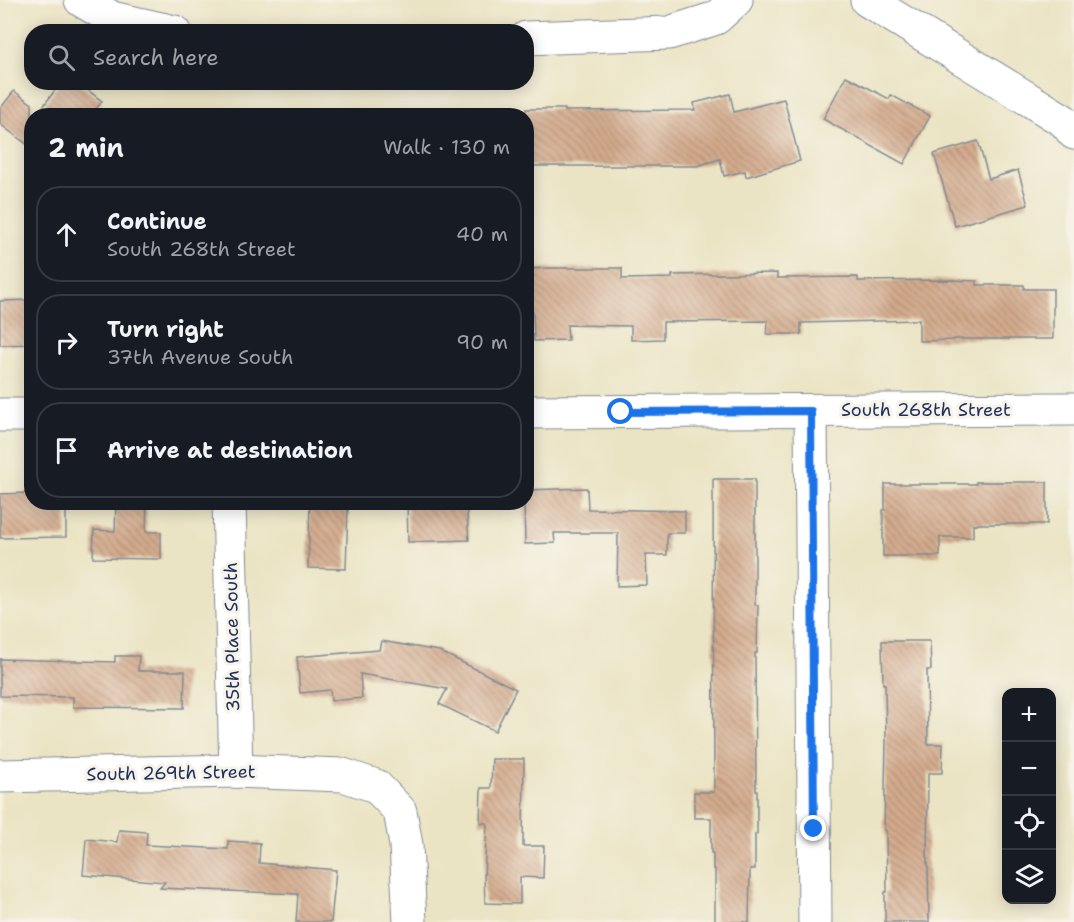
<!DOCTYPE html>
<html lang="en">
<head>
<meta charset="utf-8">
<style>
  :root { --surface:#171b24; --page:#242831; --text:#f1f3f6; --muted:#9ea1a6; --line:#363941 }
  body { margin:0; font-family:"Shantell Sans",sans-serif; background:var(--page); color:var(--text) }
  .controls { position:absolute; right:18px; bottom:18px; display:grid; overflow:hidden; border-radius:12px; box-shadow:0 3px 15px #0003 }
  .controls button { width:54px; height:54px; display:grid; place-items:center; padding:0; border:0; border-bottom:2px solid var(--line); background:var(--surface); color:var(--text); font:30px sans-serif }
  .stop { position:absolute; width:18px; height:18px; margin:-14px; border:4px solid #1a73e8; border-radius:50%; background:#fff }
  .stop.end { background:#1a73e8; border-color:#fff; box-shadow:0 2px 6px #0008 }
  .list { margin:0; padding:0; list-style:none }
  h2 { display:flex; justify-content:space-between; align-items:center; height:78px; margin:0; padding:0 24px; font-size:26px }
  h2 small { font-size:20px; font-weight:400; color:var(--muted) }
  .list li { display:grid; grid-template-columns:39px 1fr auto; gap:18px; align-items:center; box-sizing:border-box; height:96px; margin:0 12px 12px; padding:0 12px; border:2px solid var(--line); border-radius:24px }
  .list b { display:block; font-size:22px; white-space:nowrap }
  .list p { margin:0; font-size:20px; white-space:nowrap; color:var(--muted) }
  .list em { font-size:20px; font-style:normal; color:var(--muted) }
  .icon { flex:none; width:33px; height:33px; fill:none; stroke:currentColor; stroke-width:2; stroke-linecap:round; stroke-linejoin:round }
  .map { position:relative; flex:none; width:1074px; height:922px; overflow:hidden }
  .search { position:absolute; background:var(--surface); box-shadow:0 3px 15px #0003; left:24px; top:24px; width:510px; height:66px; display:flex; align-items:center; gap:15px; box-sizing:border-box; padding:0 21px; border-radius:24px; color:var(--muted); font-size:22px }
  .panel { position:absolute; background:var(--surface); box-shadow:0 3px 15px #0003; left:24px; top:108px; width:510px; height:402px; border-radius:24px }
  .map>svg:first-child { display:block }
</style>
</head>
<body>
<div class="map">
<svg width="1074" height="922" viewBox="0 0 1074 922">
  <defs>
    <pattern id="building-back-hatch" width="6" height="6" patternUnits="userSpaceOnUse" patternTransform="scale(1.5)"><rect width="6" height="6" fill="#d4ab8d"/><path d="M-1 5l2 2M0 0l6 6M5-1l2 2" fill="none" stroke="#ab8c76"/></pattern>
  </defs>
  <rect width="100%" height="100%" fill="#f7f3e8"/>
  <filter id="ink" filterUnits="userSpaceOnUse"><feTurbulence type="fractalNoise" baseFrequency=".0167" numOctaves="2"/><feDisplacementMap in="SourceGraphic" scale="12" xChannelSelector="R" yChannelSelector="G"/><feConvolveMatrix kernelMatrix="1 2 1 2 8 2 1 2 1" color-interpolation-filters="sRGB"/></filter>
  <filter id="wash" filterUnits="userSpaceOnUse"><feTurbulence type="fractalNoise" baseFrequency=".008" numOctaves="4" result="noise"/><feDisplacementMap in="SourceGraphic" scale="24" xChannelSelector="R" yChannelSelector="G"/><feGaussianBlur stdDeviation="1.35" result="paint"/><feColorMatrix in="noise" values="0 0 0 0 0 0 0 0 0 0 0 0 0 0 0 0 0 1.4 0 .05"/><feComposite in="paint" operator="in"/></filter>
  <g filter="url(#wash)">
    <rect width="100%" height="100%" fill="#ebe4c4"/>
    <g id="blocks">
      <g fill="url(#building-back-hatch)">
        <polygon points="846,76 889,99 891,95 930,116 904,164 823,119"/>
        <polygon points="61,82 77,82 102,101 91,116 36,116"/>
        <polygon points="14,91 32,104 32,148 0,124 0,109"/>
        <polygon points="730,94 734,112 784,99 800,161 746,177 745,171 724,176 720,159 697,166 526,166 526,109 565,109 565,111 695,110 694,103"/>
        <polygon points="978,141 989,179 1018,170 1028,205 955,226 934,154"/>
        <polygon points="549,268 622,268 622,279 672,278 672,275 777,273 777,278 858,277 858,281 951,280 977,281 977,285 1024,285 1024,289 1053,289 1053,339 954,339 954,340 919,341 919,320 801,323 801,334 767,334 768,321 663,322 663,339 631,340 631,326 567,325 568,340 534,341 533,312 526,312 526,269"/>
        <polygon points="32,300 32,344 0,345 0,301"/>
        <polygon points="713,479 755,479 755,605 758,605 757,653 755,653 756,791 757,791 757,834 755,834 755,869 750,869 749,922 715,922 715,869 713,869 713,853 711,853 711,818 694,818 694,792 714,792"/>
        <polygon points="976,482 1047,482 1047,524 973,524 973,537 940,537 940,556 883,556 883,510 885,510 885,484 976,484"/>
        <polygon points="587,488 588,509 685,511 685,533 667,533 667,555 646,555 647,585 617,586 618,533 554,533 555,543 525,544 524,502 526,502 526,490"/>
        <polygon points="32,493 32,502 66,502 66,537 0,538 0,494"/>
        <polygon points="116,502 147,502 146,532 161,532 161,559 93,558 94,530 115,531"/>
        <polygon points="310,502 343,502 343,506 348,506 346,569 308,568"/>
        <polygon points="407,502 435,502 435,505 466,503 469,540 408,542"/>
        <polygon points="381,641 439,651 516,689 495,731 439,704 447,689 360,674 362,698 331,701 330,690 300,693 297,657 379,650"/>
        <polygon points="882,641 930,641 931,670 927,670 928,744 943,744 942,773 928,773 927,863 928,863 929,922 885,922 885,892 887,892 886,830 884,830 886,743 885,684 883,684"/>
        <polygon points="115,656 139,656 138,671 185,671 184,708 73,707 73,697 0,696 0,659 115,662"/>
        <polygon points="492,759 524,759 523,846 544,846 543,878 520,877 520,904 485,903 484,876 487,823 480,823 481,788 491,788"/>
        <polygon points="119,830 147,832 146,845 228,849 228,841 260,843 259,863 336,870 331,922 296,922 298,894 160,888 165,882 83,875 86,839 117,842"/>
      </g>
    </g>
  </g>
  <g filter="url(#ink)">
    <use href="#blocks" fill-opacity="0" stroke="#838a91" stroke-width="1.5"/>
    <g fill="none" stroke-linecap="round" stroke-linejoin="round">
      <defs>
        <g id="minor">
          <polyline points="81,0 112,18 175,32"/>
          <polyline points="867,0 1064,121 1074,133"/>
          <polyline points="526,38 669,33 716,18 736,0"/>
          <polyline points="811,411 815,922"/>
          <polyline points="526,412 1074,409"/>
          <polyline points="0,415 32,415"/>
          <polyline points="229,502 236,771"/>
          <polyline points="0,776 236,771 343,775 376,786 400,811 406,845 410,922"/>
        </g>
      </defs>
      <use href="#minor" stroke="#838a91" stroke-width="35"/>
      <use href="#minor" stroke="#fff" stroke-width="33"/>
    </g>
  </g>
  <g fill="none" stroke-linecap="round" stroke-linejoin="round" filter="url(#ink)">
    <polyline stroke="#1a73e8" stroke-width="8" points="621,412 811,411 814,829"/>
  </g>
  <g text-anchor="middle" stroke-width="6" stroke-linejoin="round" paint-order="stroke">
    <g font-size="18" fill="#1b2f5e" stroke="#f7f3e8">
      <text x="926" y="416">South 268th Street</text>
      <text transform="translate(232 637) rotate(-91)" y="6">35th Place South</text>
      <text transform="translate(171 773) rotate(-1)" y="6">South 269th Street</text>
    </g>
  </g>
</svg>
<div class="controls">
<button>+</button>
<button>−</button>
<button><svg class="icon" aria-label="locate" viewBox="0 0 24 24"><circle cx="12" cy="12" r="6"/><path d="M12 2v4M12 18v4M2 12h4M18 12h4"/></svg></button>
<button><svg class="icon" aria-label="layers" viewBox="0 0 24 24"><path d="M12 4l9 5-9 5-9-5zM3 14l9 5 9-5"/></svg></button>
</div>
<div class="stop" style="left:621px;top:412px"></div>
<div class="stop end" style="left:814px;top:829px"></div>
<div class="search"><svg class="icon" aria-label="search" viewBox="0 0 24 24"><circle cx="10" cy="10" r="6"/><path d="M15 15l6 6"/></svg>Search here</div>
<section class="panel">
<h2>2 min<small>Walk · 130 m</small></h2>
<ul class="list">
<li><svg class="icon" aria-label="ahead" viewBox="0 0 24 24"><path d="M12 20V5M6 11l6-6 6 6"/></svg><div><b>Continue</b><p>South 268th Street</p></div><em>40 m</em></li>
<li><svg class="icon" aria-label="right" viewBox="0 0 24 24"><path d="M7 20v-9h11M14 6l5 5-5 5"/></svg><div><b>Turn right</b><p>37th Avenue South</p></div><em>90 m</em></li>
<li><svg class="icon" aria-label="arrive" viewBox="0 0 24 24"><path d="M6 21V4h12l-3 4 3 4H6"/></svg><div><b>Arrive at destination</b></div></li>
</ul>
</section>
</div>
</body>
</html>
